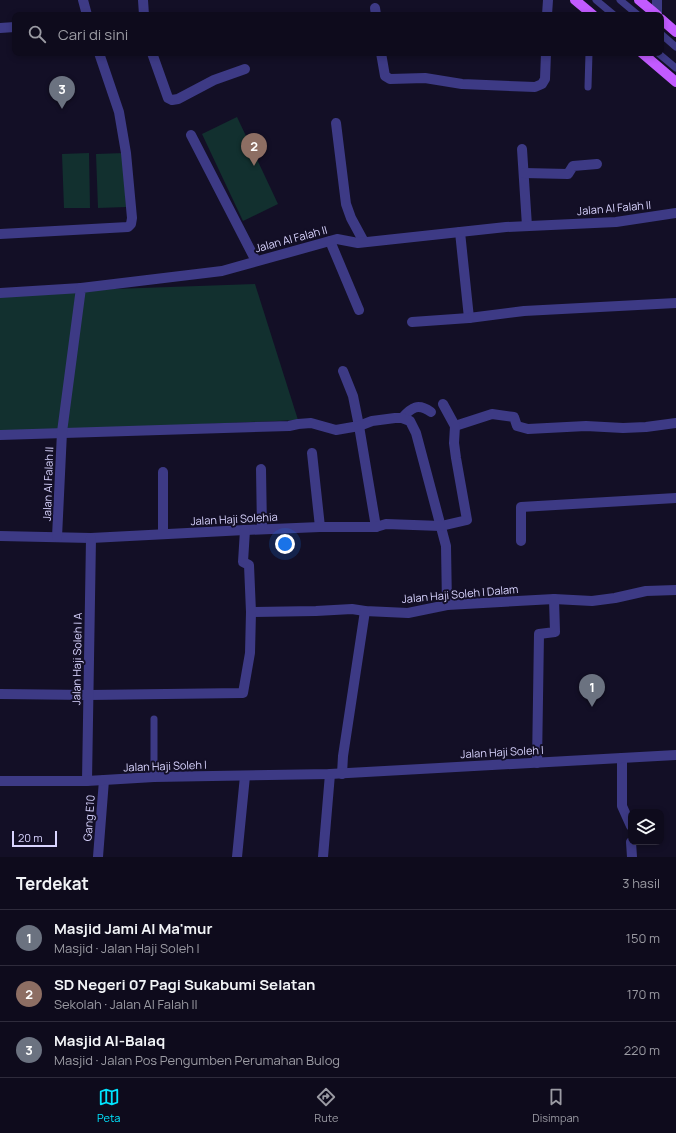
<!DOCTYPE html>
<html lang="id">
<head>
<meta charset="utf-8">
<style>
  :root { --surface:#0e0b1c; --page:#1c1929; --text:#f1f3f6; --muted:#9b9ba3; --line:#2e2b3b; --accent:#00e5ff }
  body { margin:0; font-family:Manrope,sans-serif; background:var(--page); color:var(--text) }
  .controls { position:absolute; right:12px; bottom:12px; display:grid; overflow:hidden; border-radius:8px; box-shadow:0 2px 6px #0003 }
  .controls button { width:36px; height:36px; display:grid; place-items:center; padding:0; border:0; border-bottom:1px solid var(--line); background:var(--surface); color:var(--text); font:20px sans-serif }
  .scale { position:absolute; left:12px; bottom:10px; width:45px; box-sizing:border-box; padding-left:4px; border:2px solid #d9d4ff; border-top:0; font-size:11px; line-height:14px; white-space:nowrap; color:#d9d4ff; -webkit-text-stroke:3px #130f26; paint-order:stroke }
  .you { position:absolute; left:285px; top:544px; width:14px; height:14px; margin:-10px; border:3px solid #fff; border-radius:50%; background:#1a73e8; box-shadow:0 0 0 6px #1a73e833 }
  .badge { display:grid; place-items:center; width:26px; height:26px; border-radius:50%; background:var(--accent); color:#fff; font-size:13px; font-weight:700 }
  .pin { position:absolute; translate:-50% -33px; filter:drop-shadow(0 1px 2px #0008) }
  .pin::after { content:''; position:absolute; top:21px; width:14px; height:12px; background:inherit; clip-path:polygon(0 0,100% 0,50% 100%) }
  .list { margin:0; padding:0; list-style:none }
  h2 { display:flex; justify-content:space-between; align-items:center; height:52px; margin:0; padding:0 16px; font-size:17px }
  h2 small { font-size:13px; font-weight:400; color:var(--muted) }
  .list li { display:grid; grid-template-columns:26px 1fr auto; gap:12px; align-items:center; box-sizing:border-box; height:56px; padding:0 16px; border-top:1px solid var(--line) }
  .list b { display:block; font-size:15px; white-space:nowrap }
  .list p { margin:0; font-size:13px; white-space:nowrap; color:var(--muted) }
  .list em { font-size:13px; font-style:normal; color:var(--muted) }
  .icon { flex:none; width:22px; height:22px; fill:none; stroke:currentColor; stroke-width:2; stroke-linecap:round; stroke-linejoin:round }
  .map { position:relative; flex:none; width:676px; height:857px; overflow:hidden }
  .search { position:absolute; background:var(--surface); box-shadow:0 2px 6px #0003; left:12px; right:12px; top:12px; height:44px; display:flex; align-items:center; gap:10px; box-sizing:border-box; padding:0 14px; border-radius:8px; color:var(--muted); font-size:15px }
  .sheet { height:220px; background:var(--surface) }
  nav { display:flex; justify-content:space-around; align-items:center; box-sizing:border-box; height:56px; border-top:1px solid var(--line); background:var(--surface); font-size:11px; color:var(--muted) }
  nav a { display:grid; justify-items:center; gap:2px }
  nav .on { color:var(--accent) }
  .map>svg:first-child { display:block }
</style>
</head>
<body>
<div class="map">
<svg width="676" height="857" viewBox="0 0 676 857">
  <rect width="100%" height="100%" fill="#130f26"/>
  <g fill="#12302f">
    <polygon points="237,117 278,204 243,221 202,134"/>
    <polygon points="89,153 90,208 64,208 62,154"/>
    <polygon points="124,153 126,207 98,208 96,154"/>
    <polygon points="255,284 298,420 0,433 0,293"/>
  </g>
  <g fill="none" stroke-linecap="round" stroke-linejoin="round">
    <g stroke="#3d3a85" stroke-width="7">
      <polyline points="596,0 614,15"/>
      <polyline points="620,0 638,15"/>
      <polyline points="661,34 676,47"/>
      <polyline points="658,53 676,68"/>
      <polyline points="588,87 589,53"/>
      <polyline points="154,719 154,777"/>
    </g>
    <g stroke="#3d3a85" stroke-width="10">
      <polyline points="83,0 87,15"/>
      <polyline points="143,0 144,15"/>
      <polyline points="657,0 657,15"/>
      <polyline points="375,8 376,15"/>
      <polyline points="547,15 548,0"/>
      <polyline points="0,28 15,27"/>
      <polyline points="152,53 168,98 172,100 178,99 214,80 245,69"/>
      <polyline points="381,53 385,76 390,79 425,78 462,84 535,87 542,84 545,79 546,53"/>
      <polyline points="336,123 346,204 351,218 364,242"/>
      <polyline points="191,135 256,261"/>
      <polyline points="522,149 527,226"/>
      <polyline points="524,173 568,174 573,166 597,164"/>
      <polyline points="460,232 469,318"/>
      <polyline points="0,234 128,227 131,224 132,218 126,153 119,112 99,53"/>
      <polyline points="330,241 359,310"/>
      <polyline points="0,293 81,288"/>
      <polyline points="412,322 469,318 524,311 676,303"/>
      <polyline points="343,371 353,396 359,426 376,527"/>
      <path d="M402,418c10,-11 16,-15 29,-6"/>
      <polyline points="455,426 492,414 514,417 517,426 528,429 586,426 623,428 646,427 676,423"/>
      <polyline points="0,435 289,426 298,424 311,423 336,430 359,426 372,421 395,418 402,418 410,421 416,433 446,546 447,605"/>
      <polyline points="312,453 320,527"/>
      <polyline points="261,469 262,529"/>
      <polyline points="163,472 163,534"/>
      <polyline points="0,536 91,538 245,530 320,527 376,527 386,524 441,526 467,520 456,458 454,443 455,426 443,404"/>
      <polyline points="57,537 62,432 81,288 222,271 337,239 358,243 506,227 616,222 676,213"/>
      <polyline points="521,541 521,507 676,498"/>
      <polyline points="251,612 316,611 352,609 365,611 408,613 447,605 554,599 592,601 615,598 646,591 676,590"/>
      <polyline points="0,694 89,695 243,693 250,653 251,612 249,565 243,562 245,530"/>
      <polyline points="622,758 622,806 631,826"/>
      <polyline points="537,763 539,634 555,632 554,599"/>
      <polyline points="342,774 343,756 365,611"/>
      <polyline points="87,781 91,538"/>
      <polyline points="631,842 632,857"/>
      <polyline points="98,857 104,780"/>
      <polyline points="237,857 245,776"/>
      <polyline points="323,857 330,774"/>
    </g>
    <polyline stroke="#3d3a85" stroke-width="10" points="0,781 87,781 154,777 330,774 676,755"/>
    <g stroke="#c25bff" stroke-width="10">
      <polyline points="575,0 593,15"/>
      <polyline points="639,0 657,15"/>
      <polyline points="661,19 676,32"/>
      <polyline points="642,53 676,82"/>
    </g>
  </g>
  <g text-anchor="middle" stroke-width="4" stroke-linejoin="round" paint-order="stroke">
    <g font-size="11" fill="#d9d4ff" stroke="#130f26">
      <text transform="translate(614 208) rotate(-5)" y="4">Jalan Al Falah II</text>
      <text transform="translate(291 239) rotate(-15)" y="4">Jalan Al Falah II</text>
      <text transform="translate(48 484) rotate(-88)" y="4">Jalan Al Falah II</text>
      <text transform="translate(234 519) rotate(-3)" y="4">Jalan Haji Solehia</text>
      <text transform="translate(460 594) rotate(-5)" y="4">Jalan Haji Soleh I Dalam</text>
      <text transform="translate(77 659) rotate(-89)" y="4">Jalan Haji Soleh I A</text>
      <text transform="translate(502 752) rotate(-3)" y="4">Jalan Haji Soleh I</text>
      <text transform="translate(165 766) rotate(-2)" y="4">Jalan Haji Soleh I</text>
      <text transform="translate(89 818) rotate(-86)" y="4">Gang E10</text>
    </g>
  </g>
</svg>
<div class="controls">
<button><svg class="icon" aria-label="layers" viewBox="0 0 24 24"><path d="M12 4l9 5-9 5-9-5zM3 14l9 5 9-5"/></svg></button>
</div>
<div class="scale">20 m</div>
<div class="you"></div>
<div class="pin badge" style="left:592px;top:707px;background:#6b7280">1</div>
<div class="pin badge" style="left:254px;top:166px;background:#8d6e63">2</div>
<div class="pin badge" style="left:62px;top:109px;background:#6b7280">3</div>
<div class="search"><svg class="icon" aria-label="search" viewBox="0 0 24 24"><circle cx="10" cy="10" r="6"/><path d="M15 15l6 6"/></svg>Cari di sini</div>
</div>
<section class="sheet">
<h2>Terdekat<small>3 hasil</small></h2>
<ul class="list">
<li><span class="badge" style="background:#6b7280">1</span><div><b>Masjid Jami Al Ma'mur</b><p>Masjid · Jalan Haji Soleh I</p></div><em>150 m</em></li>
<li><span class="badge" style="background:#8d6e63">2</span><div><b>SD Negeri 07 Pagi Sukabumi Selatan</b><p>Sekolah · Jalan Al Falah II</p></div><em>170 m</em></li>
<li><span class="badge" style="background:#6b7280">3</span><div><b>Masjid Al-Balaq</b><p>Masjid · Jalan Pos Pengumben Perumahan Bulog</p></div><em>220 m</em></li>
</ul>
</section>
<nav>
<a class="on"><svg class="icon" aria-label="map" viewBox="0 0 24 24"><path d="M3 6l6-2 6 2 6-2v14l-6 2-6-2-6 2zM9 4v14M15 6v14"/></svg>Peta</a>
<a><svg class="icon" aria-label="directions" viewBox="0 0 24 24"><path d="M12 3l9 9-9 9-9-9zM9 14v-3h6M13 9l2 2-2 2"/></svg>Rute</a>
<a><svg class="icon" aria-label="saved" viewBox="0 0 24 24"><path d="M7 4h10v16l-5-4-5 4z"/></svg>Disimpan</a>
</nav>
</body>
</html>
